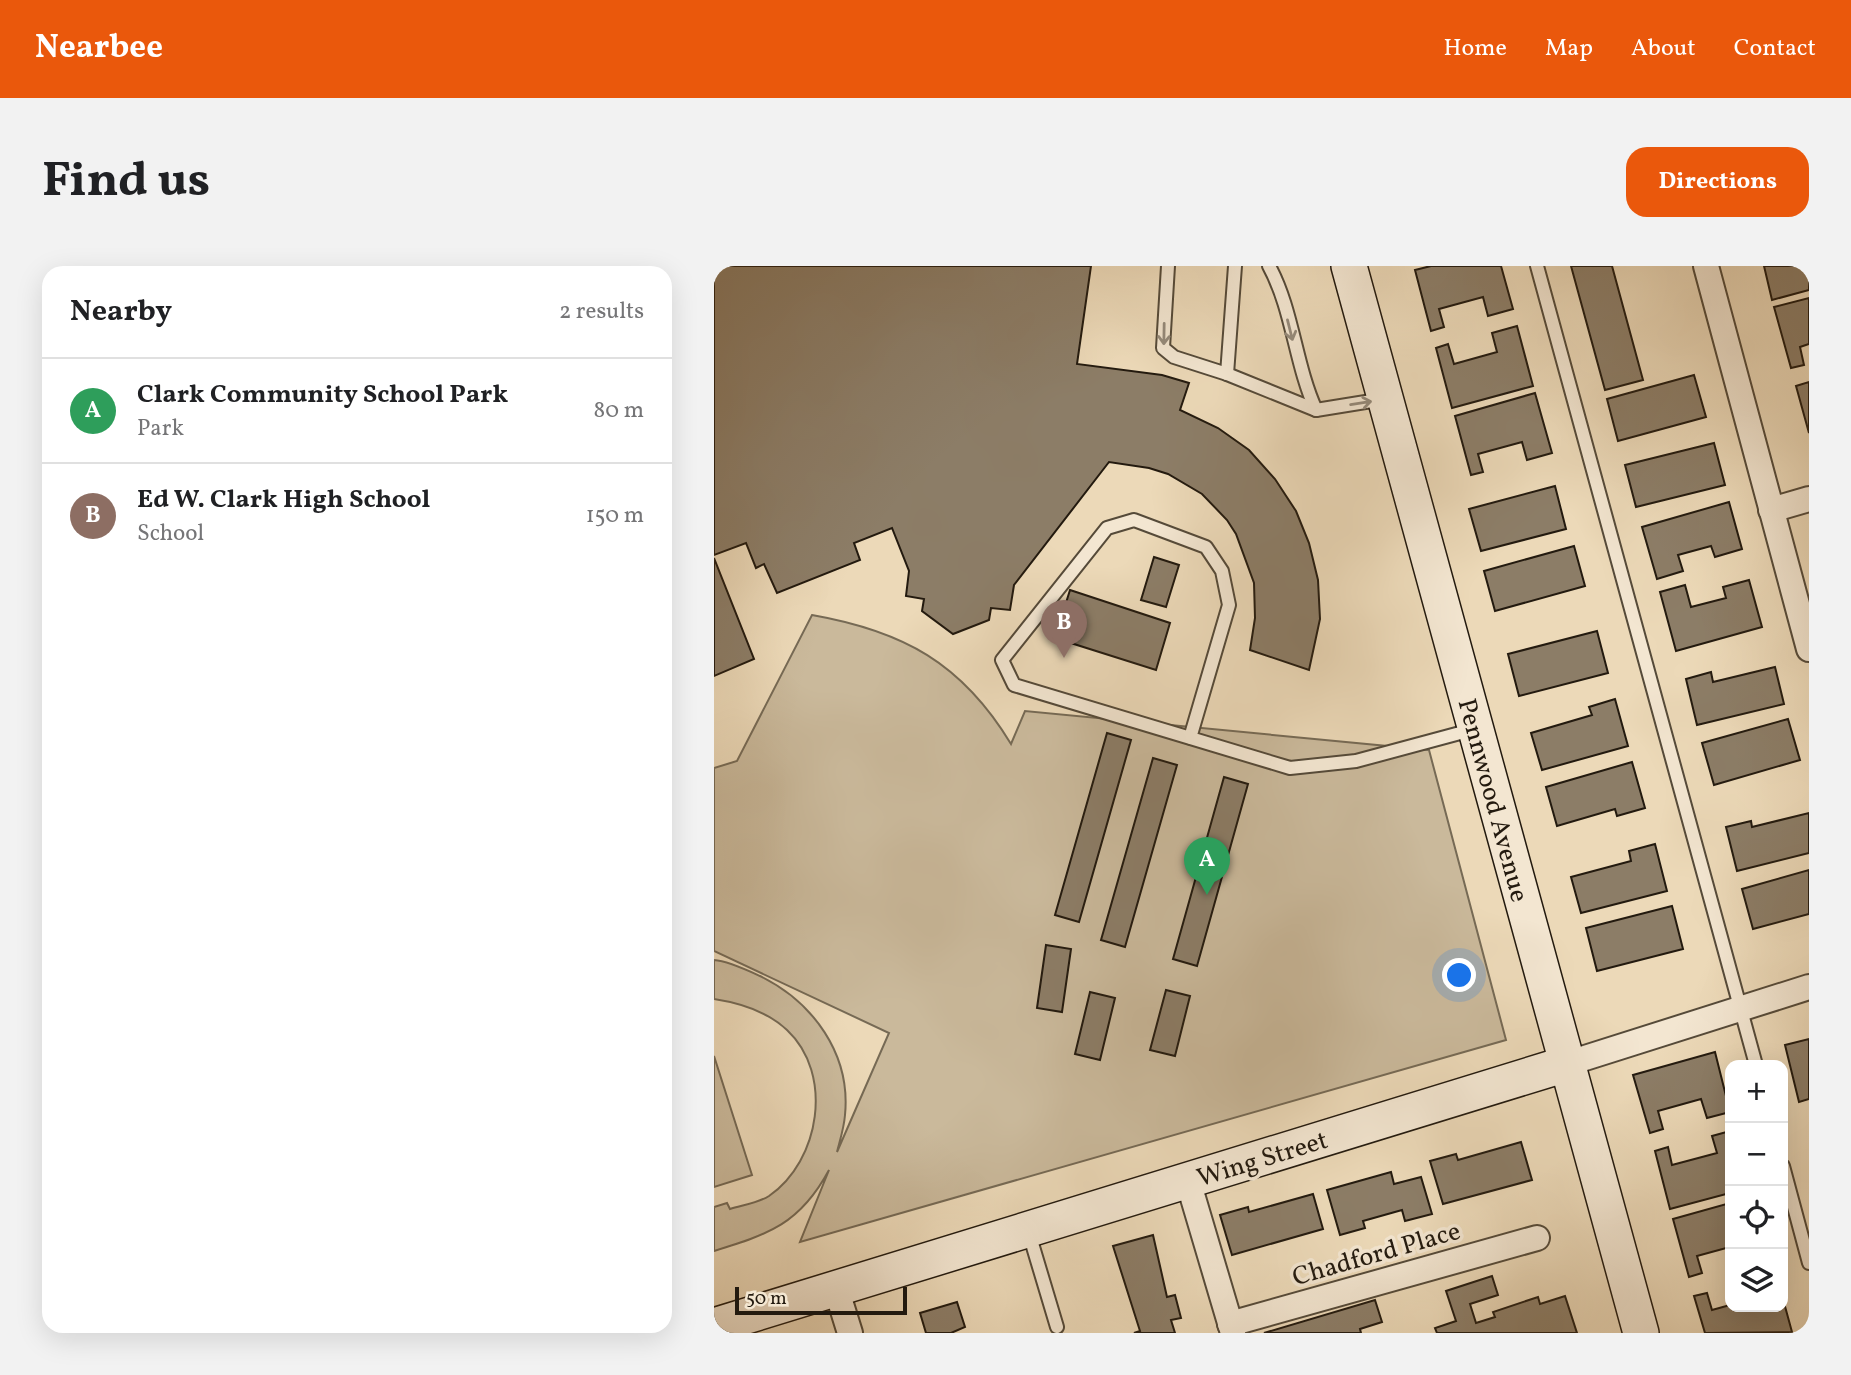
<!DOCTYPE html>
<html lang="en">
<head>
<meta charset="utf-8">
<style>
  :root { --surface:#fff; --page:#f2f2f2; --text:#202124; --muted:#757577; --line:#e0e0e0; --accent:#ea580c }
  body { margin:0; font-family:Vollkorn,serif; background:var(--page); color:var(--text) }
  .controls { position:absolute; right:21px; bottom:21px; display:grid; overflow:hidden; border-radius:14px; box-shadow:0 7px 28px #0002 }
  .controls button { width:63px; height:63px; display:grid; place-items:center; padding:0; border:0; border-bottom:2px solid var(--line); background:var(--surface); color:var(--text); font:35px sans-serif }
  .scale { position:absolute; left:21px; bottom:18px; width:172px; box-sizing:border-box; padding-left:7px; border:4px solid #231a0f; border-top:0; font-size:19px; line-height:24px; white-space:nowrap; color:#231a0f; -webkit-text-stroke:5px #f3e6d1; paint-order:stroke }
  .you { position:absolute; left:746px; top:710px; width:24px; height:24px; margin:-18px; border:5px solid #fff; border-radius:50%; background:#1a73e8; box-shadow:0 0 0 10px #1a73e833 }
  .badge { display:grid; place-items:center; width:46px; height:46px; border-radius:50%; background:var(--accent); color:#fff; font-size:23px; font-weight:700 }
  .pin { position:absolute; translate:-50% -58px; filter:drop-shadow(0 2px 4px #0008) }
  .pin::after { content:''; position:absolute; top:37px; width:24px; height:21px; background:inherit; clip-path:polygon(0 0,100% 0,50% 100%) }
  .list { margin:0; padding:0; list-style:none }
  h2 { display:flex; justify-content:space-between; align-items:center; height:91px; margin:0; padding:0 28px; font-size:30px }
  h2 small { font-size:23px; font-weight:400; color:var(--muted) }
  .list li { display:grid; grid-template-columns:46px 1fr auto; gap:21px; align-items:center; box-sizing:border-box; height:105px; padding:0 28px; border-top:2px solid var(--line) }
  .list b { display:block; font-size:26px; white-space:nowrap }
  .list p { margin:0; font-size:23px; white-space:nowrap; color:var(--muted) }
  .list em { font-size:23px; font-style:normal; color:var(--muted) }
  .icon { flex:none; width:38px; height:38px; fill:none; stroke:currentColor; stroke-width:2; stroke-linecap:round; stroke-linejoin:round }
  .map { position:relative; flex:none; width:1095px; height:1067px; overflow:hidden; border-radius:21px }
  header { display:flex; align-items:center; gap:42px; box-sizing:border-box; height:98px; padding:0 35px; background:var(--accent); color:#fff }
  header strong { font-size:33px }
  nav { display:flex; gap:38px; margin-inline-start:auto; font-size:24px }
  .intro { display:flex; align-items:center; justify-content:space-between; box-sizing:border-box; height:168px; padding:0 42px }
  h1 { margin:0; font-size:49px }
  .button { padding:18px 32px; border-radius:21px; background:var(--accent); color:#fff; font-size:24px; font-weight:700 }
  main { display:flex; gap:42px; padding:0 42px }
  aside { flex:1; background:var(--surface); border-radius:21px; box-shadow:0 7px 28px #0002 }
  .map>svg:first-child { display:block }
</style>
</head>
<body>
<header>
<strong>Nearbee</strong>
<nav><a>Home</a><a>Map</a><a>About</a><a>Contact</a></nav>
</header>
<div class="intro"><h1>Find us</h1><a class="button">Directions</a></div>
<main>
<aside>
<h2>Nearby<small>2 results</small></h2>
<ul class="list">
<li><span class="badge" style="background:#2e9e5b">A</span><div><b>Clark Community School Park</b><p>Park</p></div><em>80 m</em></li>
<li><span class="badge" style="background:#8d6e63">B</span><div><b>Ed W. Clark High School</b><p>School</p></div><em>150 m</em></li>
</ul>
</aside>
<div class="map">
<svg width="1095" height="1067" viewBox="0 0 1095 1067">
  <rect width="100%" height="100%" fill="#ecd9b8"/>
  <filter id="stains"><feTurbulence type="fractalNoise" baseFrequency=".00286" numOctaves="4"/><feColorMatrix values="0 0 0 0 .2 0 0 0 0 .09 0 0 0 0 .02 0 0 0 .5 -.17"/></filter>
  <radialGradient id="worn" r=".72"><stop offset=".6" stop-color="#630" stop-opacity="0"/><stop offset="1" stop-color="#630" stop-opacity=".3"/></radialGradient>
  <g fill="#cab99b" stroke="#766a55" stroke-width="2">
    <path d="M98,349c91,16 150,48 199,129l14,-33 404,39 77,290 -706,202 29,-72c-29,54 -60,64 -115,81v-44l13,-4 3,6c13,-4 28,-6 39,-13 51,-35 65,-122 18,-166 -20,-19 -47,-27 -73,-31v-39c14,1 33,10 46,16 53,26 91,78 85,139 -1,13 -5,25 -8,37l52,-119 -175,-82v-183l23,-7z"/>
    <polygon points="0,790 38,909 0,921"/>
  </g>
  <g fill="#8c7d67" stroke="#231a0f" stroke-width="2">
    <polygon points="0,0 377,0 363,98 448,109 475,117 466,144 504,162 535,184 561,213 582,245 595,277 604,314 606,353 595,404 536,384 541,352 540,317 522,268 513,254 488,228 454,208 435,202 395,196 300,319 296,344 277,342 275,354 239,368 208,345 210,333 192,330 195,305 178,262 140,277 146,294 63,327 50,298 42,302 32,277 0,289"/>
    <polygon points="717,0 787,0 799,43 774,50 769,31 725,43 730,61 717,65 701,4"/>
    <polygon points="857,0 898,0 929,114 891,124"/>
    <polygon points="1050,0 1095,0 1095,24 1058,34"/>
    <polygon points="1095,32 1095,78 1086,81 1090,99 1077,102 1060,41"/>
    <polygon points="803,60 819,120 738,142 722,82 734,78 740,98 783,86 778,67"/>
    <polygon points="980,109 992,151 904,175 893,133"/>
    <polygon points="1095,116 1095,167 1082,120"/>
    <polygon points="821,127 838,187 813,194 808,176 764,188 769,206 757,209 741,150"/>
    <polygon points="1000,177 1011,219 922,241 911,199"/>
    <polygon points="841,220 852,263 767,285 755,243"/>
    <polygon points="1015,236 1028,283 1001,291 997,280 964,289 969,305 943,313 928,261"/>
    <polygon points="860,280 871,320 781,345 770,305"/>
    <polygon points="440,291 465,299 452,341 427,334"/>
    <polygon points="0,292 40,393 0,410"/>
    <polygon points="1035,314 1048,361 962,385 946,326 971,319 977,341 1012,332 1009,321"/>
    <polygon points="356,324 456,357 442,404 341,372"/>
    <polygon points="883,365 894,407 805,430 794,388"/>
    <polygon points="1061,401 1070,438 983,459 972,413 997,406 999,416"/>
    <polygon points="901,433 914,480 828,504 817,467 878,449 875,441"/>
    <polygon points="1074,453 1086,494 1000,519 988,477"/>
    <polygon points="393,467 417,474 365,656 341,649"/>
    <polygon points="439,492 463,499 411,681 387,674"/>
    <polygon points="918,496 931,542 903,550 901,543 843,560 832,521"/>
    <polygon points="510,511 534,518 483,700 459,693"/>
    <polygon points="1095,547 1095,587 1023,605 1012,561 1037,555 1038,561"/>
    <polygon points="941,578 953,625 867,647 857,611 917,595 915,585"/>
    <polygon points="1095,604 1095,648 1039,663 1028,623"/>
    <polygon points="958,640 969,683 883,705 872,662"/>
    <polygon points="332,679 357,683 348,746 323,742"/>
    <polygon points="452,724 476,730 461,790 436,784"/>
    <polygon points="376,726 401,732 386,794 361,788"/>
    <polygon points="1095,773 1095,833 1085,836 1071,779"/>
    <polygon points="1001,786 1016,846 993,852 987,833 944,845 949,863 936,867 919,809"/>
    <polygon points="1016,865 1016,927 956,943 941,885 954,881 958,899 1003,887 998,870"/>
    <polygon points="807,876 818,914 729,938 716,895 742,888 744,894"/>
    <polygon points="677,906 680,918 707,911 718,948 691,955 688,944 649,955 651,962 626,969 613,924"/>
    <polygon points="599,928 609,963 518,989 506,949 534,941 535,946"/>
    <polygon points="1016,937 1016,981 983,990 988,1007 975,1011 959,953"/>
    <polygon points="439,969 453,1031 461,1029 467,1052 457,1054 461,1067 420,1067 426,1065 399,980"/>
    <polygon points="778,1010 784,1029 756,1038 762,1057 781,1051 779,1046 824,1031 826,1038 851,1030 863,1067 723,1067 721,1062 742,1055 732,1025"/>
    <polygon points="993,1027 998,1044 1016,1039 1069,1041 1069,1033 1078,1066 991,1067 980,1030"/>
    <polygon points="661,1034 668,1056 646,1063 647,1067 550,1067"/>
    <polygon points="243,1036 251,1061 237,1067 212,1067 206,1047"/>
  </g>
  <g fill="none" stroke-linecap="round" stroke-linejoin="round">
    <defs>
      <g id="lane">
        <polyline points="454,0 449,82 460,91 513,108 602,144 670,133"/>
        <path d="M555,0c24,44 26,98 47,144"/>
        <polyline points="823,0 1042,799"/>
        <polyline points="513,108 521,0"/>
        <polyline points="476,472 515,339 508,305 492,281 420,254 393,262 288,394 300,419 576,502 642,495 761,463"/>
        <polyline points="1069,900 1095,997"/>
        <polyline points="314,964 343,1061"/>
      </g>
      <g id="street">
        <polyline points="992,0 1095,383"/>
        <polyline points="1057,244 1095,233"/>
        <polyline points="852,798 1095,721"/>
        <polyline points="474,915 519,1067"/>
        <polyline points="122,1022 136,1067"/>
        <polyline points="516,1058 823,972"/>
      </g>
      <g id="secondary">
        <polyline points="635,0 927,1067"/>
        <polyline points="0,1060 852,798"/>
      </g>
    </defs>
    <use href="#lane" stroke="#554a39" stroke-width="16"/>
    <use href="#street" stroke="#554a39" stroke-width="28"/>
    <use href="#secondary" stroke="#231a0f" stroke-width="38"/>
    <use href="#lane" stroke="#f3e6d1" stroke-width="12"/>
    <use href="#street" stroke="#f3e6d1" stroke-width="24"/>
    <use href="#secondary" stroke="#f3e6d1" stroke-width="35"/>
  </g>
  <defs><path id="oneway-shaft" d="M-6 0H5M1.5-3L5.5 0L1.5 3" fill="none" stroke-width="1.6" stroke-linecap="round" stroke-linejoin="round" transform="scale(1.75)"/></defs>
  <g stroke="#958a7a">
    <use href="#oneway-shaft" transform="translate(576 64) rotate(76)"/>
    <use href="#oneway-shaft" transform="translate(450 68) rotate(91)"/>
    <use href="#oneway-shaft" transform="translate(647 137) rotate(-9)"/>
  </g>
  <g text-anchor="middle" stroke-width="7" stroke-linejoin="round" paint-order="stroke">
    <g font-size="26" fill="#231a0f" stroke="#f3e6d1">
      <text transform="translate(780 534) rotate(75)" y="9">Pennwood Avenue</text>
      <text transform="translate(548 892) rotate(-17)" y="9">Wing Street</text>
      <text transform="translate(662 987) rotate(-16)" y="9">Chadford Place</text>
    </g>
  </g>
  <rect width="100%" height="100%" filter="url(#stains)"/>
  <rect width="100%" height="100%" fill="url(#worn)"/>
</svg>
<div class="controls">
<button>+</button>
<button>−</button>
<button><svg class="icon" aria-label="locate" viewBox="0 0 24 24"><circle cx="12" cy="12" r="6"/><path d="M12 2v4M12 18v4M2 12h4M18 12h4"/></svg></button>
<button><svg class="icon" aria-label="layers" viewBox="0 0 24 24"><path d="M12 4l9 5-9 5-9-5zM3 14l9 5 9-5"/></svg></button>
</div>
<div class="scale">50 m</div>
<div class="you"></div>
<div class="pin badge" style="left:493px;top:629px;background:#2e9e5b">A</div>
<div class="pin badge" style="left:350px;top:392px;background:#8d6e63">B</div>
</div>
</main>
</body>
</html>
